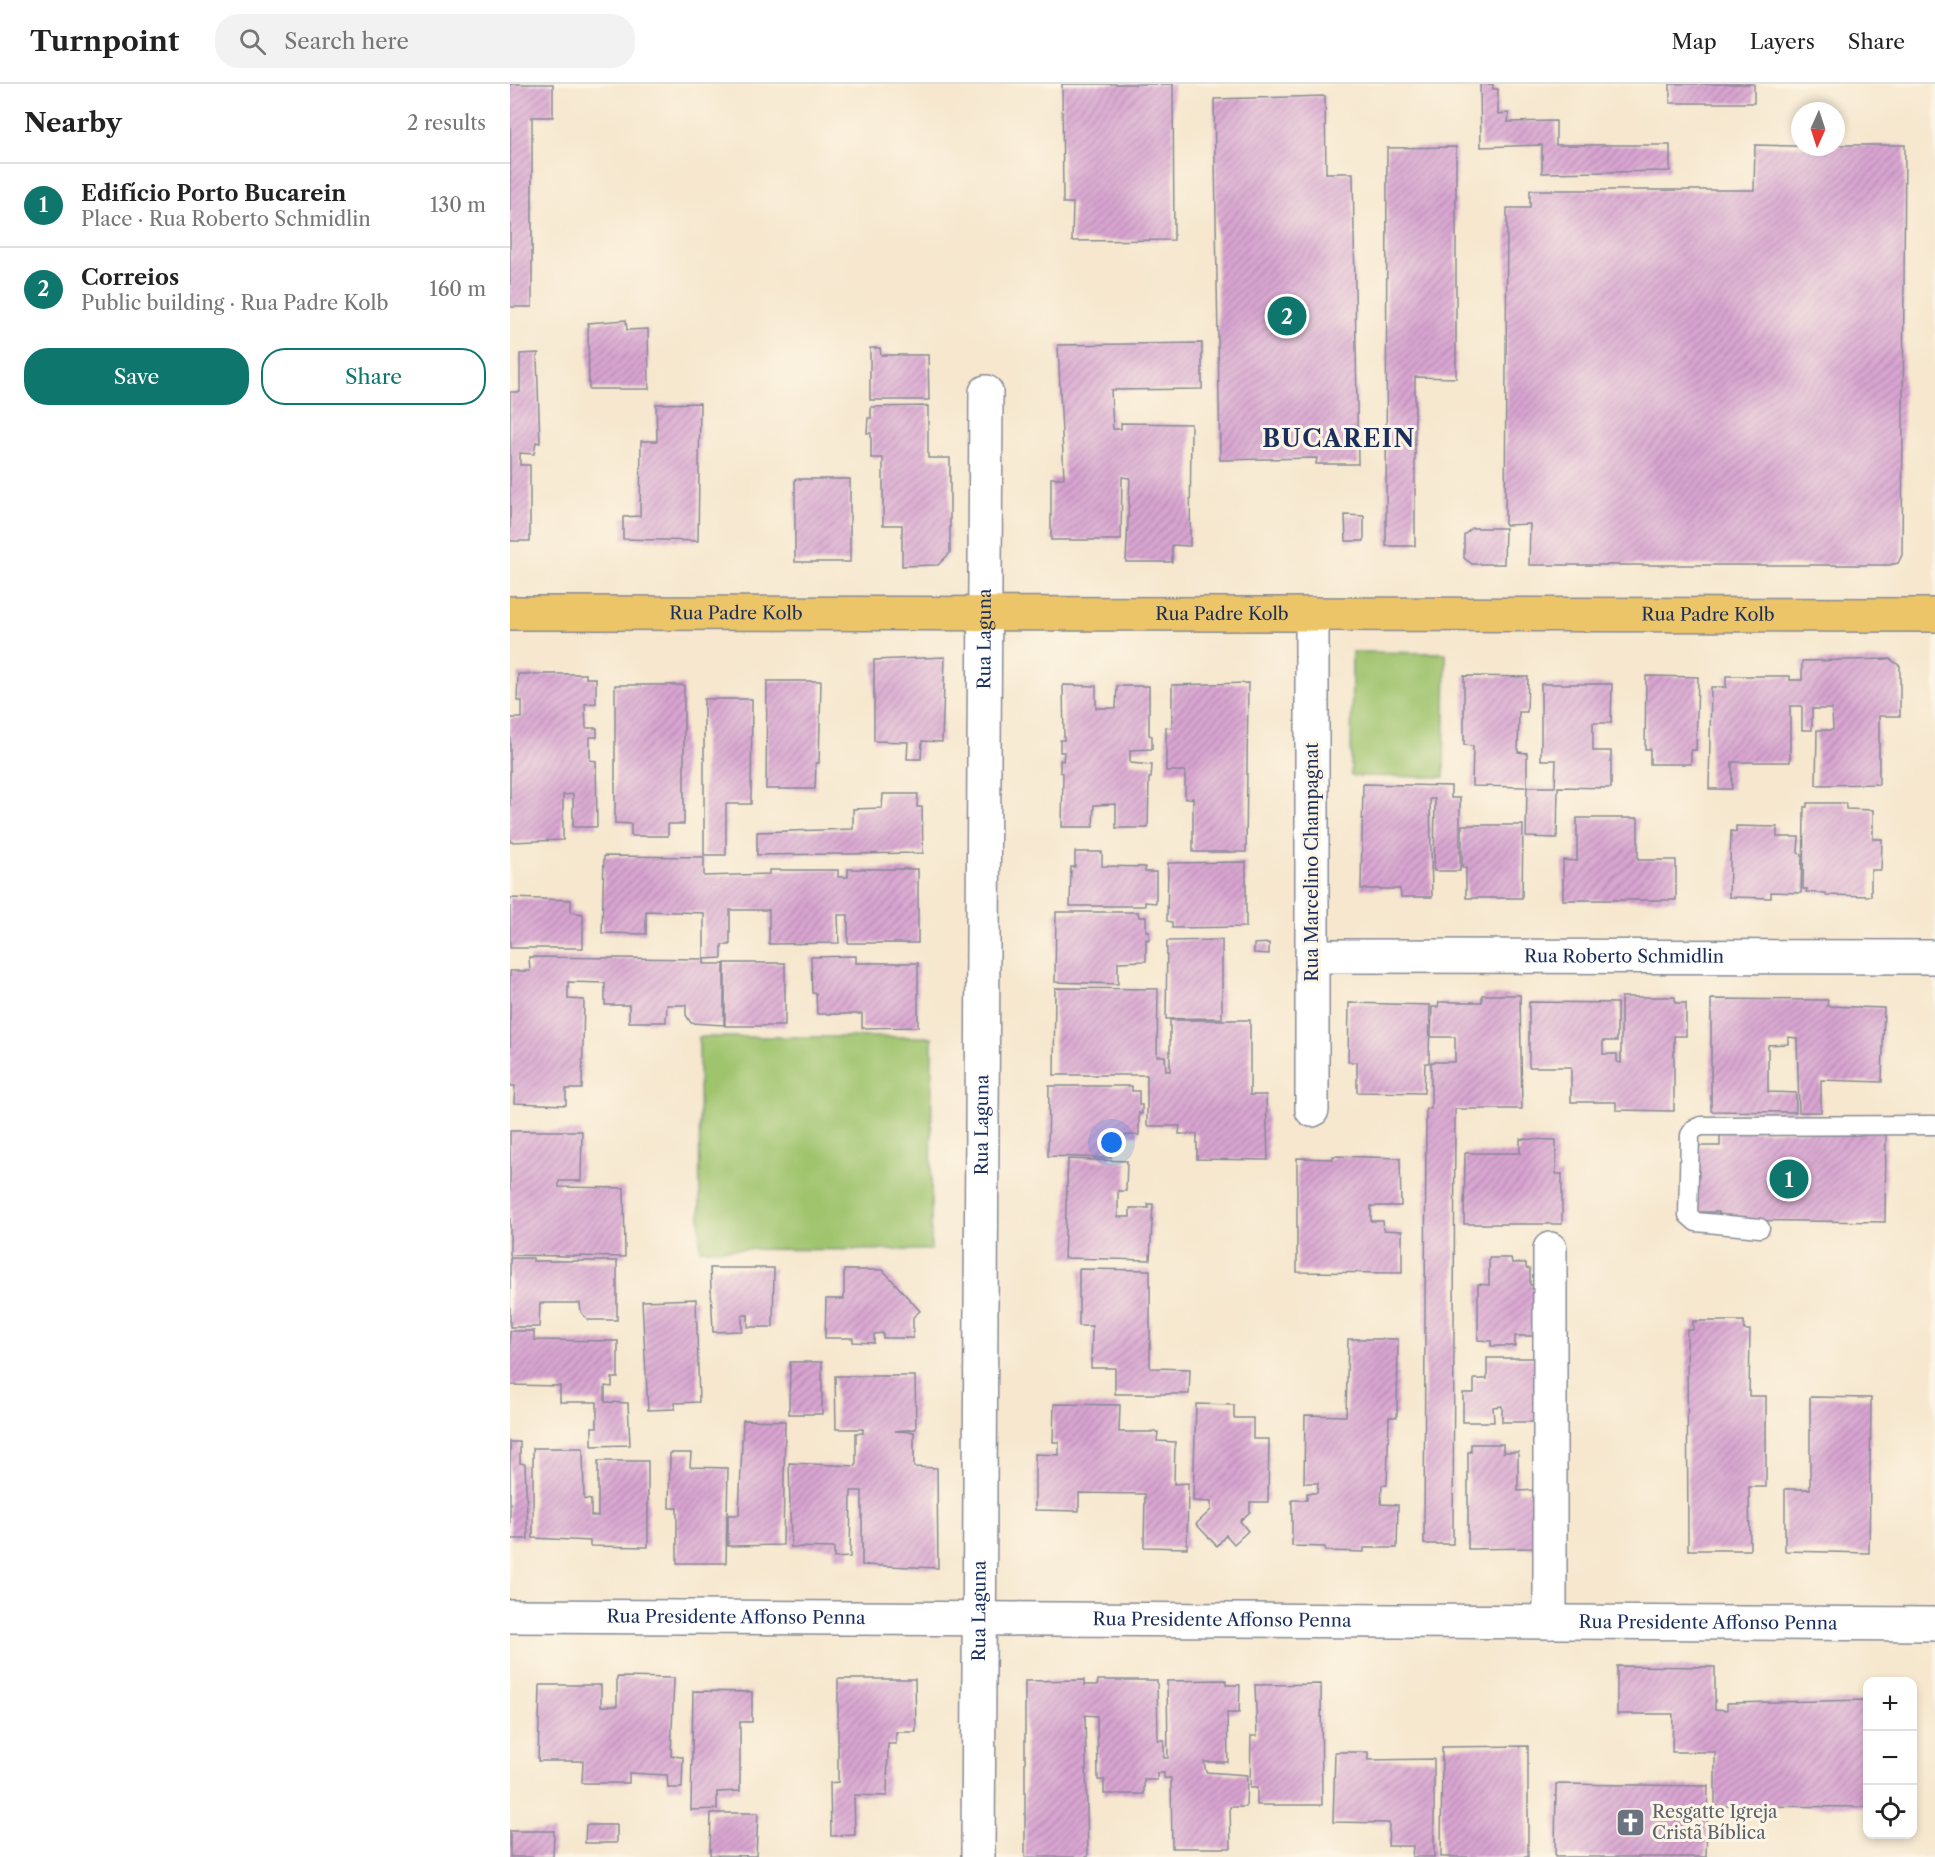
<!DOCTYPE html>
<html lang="en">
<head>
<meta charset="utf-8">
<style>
  :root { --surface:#fff; --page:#f2f2f2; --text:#222; --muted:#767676; --line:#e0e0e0; --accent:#0f766e }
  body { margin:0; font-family:"Libre Caslon Text",serif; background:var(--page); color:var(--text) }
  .controls { position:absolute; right:18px; bottom:18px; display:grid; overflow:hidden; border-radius:12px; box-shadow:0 3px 9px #0003 }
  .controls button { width:54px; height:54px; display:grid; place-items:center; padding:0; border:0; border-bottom:2px solid var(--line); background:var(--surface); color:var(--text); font:30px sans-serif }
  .compass { position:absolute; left:1281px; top:18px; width:54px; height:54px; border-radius:50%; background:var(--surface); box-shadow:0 3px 9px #0003; rotate:183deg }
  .you { position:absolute; left:602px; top:1059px; width:21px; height:21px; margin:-15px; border:4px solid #fff; border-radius:50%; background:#1a73e8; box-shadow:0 0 0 9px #1a73e833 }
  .badge { display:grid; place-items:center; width:39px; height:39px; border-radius:50%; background:var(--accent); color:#fff; font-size:20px; font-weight:700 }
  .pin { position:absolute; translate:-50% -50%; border:3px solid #fff; box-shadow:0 2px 6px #0006 }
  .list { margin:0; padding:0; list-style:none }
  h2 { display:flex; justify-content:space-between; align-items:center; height:78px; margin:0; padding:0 24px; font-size:26px }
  h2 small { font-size:20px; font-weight:400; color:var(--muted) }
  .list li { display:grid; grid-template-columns:39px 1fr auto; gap:18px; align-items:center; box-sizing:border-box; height:84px; padding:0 24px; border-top:2px solid var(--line) }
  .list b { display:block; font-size:22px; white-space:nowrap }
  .list p { margin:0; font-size:20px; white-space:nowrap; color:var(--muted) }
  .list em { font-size:20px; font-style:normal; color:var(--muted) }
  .actions { display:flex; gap:12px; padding:18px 24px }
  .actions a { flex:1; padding:14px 0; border:2px solid var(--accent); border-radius:24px; text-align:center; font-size:21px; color:var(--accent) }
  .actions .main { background:var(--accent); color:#fff }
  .icon { flex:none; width:33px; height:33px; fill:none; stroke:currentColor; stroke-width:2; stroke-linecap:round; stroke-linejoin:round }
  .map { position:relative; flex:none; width:1425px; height:1773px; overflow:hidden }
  header { display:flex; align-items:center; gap:36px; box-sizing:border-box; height:84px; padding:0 30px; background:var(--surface); border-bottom:2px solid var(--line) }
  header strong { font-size:28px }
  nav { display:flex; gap:33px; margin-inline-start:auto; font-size:21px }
  .search { width:420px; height:54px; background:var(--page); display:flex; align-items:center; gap:15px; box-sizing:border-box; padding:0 21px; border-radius:24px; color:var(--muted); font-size:22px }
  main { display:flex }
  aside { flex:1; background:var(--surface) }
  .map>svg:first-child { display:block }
</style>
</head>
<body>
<header>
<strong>Turnpoint</strong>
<div class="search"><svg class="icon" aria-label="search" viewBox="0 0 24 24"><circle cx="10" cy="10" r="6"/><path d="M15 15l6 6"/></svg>Search here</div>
<nav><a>Map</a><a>Layers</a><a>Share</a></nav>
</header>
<main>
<aside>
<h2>Nearby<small>2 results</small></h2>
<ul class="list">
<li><span class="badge">1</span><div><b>Edifício Porto Bucarein</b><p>Place · Rua Roberto Schmidlin</p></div><em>130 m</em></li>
<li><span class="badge">2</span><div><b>Correios</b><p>Public building · Rua Padre Kolb</p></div><em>160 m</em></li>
</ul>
<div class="actions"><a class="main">Save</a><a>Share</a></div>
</aside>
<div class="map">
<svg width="1425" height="1773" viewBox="0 0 1425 1773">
  <defs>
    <pattern id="building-hatch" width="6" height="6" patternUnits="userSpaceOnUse" patternTransform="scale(1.5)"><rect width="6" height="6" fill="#d9a5d1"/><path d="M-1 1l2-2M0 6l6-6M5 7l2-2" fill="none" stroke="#af87ad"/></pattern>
  </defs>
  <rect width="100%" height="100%" fill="#fcf5e5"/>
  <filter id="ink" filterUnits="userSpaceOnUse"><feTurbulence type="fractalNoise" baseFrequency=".0167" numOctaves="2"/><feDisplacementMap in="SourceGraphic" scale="12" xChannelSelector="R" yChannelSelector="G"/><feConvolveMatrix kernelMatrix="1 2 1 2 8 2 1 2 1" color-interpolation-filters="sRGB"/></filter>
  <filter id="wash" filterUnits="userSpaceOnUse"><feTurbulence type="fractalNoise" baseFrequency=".008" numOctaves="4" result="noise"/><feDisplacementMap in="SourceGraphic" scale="24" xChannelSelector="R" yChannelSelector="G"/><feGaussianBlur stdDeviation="1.35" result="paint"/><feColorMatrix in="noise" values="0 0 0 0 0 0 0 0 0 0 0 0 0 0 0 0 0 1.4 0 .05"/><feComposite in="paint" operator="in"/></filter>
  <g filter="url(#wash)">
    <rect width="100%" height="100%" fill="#f6e7ce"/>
    <g fill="#a0c46e" stroke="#5e7a66" stroke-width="1.5">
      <polygon points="842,568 936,569 934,693 841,692"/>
      <polygon points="189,953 422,953 421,1166 190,1165"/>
    </g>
    <g id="blocks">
      <g fill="url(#building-hatch)">
        <polygon points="0,0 43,0 43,33 22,33 22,223 0,223"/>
        <polygon points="552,0 663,0 664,156 562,157 563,119 553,119"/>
        <polygon points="970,0 983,0 983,5 988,5 988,30 999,29 998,38 1046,37 1046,61 1160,61 1160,87 1032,89 1032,61 971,63"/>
        <rect x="1160" y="0" width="84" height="19"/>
        <polygon points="815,12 816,89 843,89 848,380 806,380 807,374 710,376 704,15"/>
        <polygon points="1245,61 1326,63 1326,61 1395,61 1392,471 1388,479 1379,481 1019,481 1020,440 995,441 997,124 1020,124 1020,106 1244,106"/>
        <polygon points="946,63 946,294 905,293 905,462 876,462 877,64"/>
        <polygon points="116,236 117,246 138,245 139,305 79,305 78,239"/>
        <polygon points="692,259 692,305 601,306 603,345 611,345 611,339 681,340 680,462 662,461 662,478 616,478 620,394 612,393 611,456 541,456 541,394 554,394 548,261"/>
        <polygon points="360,264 370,264 371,271 418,271 419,316 360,316"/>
        <polygon points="29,269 27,273 30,359 26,358 24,370 10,369 10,381 20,381 20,457 0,457 0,308 10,308 10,270"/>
        <polygon points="190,319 188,457 113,455 113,433 130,432 131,357 147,357 146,320"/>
        <polygon points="418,322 418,374 440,374 440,469 428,481 392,482 392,441 373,441 373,374 361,374 361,349 357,349 358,334 361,334 361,323"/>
        <rect x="285" y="395" width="55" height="83"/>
        <polygon points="835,431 854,432 854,457 836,457"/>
        <polygon points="962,444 995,444 994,480 962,480 954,474 954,451"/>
        <polygon points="435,573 432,658 412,657 411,675 397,675 398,658 364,657 364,576"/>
        <polygon points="1380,575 1390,582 1390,632 1369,632 1369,700 1306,701 1307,646 1323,646 1322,625 1302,625 1302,646 1292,646 1292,622 1280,622 1280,678 1222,678 1222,705 1199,705 1201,603 1216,603 1216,592 1280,592 1280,596 1292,596 1292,577"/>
        <polygon points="8,590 76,590 76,594 86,594 86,619 75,620 76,644 87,644 87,653 80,653 80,676 86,677 87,743 63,743 63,710 53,711 53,756 0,758 0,634 12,634 12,617 7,617"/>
        <polygon points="954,592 1018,593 1017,628 1009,628 1008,668 1017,669 1017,703 962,702 963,662 954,661"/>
        <polygon points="1136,592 1188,593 1186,666 1181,666 1181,680 1140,680 1140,665 1135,665"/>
        <polygon points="257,597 311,597 309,679 306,679 305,705 256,705"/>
        <polygon points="738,599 736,768 683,768 683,714 675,715 675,687 656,687 656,643 662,644 662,601"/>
        <polygon points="1031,600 1102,600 1101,639 1083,639 1083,667 1101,667 1101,704 1048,703 1047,754 1016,753 1017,703 1045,703 1046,676 1031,676"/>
        <polygon points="105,601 174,601 174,740 158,740 158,752 121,752 121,740 105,739"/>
        <polygon points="553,601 586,602 586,624 606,624 607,602 639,602 639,651 642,652 642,665 620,666 620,679 642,681 641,694 639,694 638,744 606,744 606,720 584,721 583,743 552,743 553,689 550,688 550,676 553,677 554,668 550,668 550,656 554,656"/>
        <polygon points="194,615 242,615 241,720 216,720 216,771 194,771"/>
        <polygon points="853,700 941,702 941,714 950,714 950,787 924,787 925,715 920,715 922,813 891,813 890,805 851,805"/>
        <polygon points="373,710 408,710 407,723 412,723 413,769 247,771 247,748 343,745 343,725 372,724"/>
        <polygon points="1297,719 1336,719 1336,725 1363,726 1363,755 1372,755 1371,786 1361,786 1361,812 1316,811 1316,809 1296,808 1297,805 1293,805 1294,723 1297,723"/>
        <polygon points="1067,734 1128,734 1128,776 1166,776 1166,816 1053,816 1053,776 1067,777"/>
        <polygon points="952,741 1013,741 1012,814 956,814 956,784 952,784"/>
        <polygon points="1226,742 1267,743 1267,753 1289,753 1288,769 1292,770 1291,809 1261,808 1261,814 1219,813 1221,747 1226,748"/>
        <polygon points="565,768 592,768 592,782 635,783 635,788 646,788 646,819 635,818 635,822 560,822 561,783 565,783"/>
        <polygon points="94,772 194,773 194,792 259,790 259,786 328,786 328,793 338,793 338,785 408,785 408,859 338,859 338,831 328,831 329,859 259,860 259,826 220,826 220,861 212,861 212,874 194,875 194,829 136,827 136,850 92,849"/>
        <polygon points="736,778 736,843 662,844 662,838 657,837 658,779"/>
        <polygon points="0,814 61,816 61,828 73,830 73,864 0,864"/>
        <polygon points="546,828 628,828 629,833 636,833 636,847 639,847 639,856 636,855 636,877 608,878 608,900 545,898"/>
        <polygon points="712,856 712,934 656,935 657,857"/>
        <polygon points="759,859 759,870 744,869 744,860"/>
        <polygon points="346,872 346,879 408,879 408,943 352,944 352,930 307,930 306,909 302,909 301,873"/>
        <polygon points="19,873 194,875 194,880 214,880 214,941 181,939 176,931 176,921 157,921 156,938 119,938 119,921 95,921 95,899 58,898 58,915 74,916 72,1005 56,1005 56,1021 4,1019 5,1002 0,1002 0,887 20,887"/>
        <rect x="215" y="879" width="60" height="63"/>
        <polygon points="545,904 648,905 647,972 655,972 656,987 660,987 660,936 740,936 740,1011 756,1011 758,1076 687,1075 687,1050 669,1050 670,1042 637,1042 637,991 544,991"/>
        <polygon points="972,911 1010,911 1012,1025 945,1025 943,1460 914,1460 916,1025 921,1025 921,978 945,978 945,953 921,953 922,923 928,923 929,918 972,918"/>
        <polygon points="1111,913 1165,913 1165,919 1176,919 1176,952 1164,952 1164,1027 1106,1026 1106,1018 1061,1018 1061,983 1019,983 1019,918 1107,919 1107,957 1093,957 1093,970 1107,970 1107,978 1111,979"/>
        <polygon points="1201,915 1318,916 1317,922 1374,924 1372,998 1311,996 1311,1028 1289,1028 1287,954 1278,953 1278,960 1258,961 1258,1008 1286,1009 1286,1028 1201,1027"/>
        <polygon points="839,919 920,921 919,979 915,979 914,1009 847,1008 847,978 838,978"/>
        <polygon points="539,1002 622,1002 622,1007 629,1007 629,1021 632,1021 632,1030 629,1029 629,1051 601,1052 601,1074 538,1072"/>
        <polygon points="1376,1046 1375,1138 1210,1136 1209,1128 1183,1128 1184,1062 1210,1062 1210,1047"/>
        <polygon points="0,1047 72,1047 71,1097 49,1097 49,1103 114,1104 115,1173 0,1171"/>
        <polygon points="1010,1055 1046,1056 1046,1090 1052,1090 1052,1140 954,1140 955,1069 1010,1069"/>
        <polygon points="823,1072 890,1074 891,1122 861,1122 861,1137 873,1137 874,1146 892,1147 892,1189 787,1188 787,1074 823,1075"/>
        <polygon points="558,1075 617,1077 616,1107 608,1107 608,1133 620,1133 620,1124 639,1124 638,1120 643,1120 640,1176 554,1174"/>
        <polygon points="0,1174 23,1174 23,1177 107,1177 107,1236 78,1236 71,1228 70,1219 30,1219 29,1243 0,1243"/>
        <polygon points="979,1174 1001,1174 1002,1179 1016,1179 1016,1184 1020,1185 1020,1201 1027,1201 1027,1252 1005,1252 1005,1262 981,1262 981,1257 968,1256 968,1200 979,1201"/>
        <polygon points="200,1184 264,1184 263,1243 238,1243 238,1231 232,1231 232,1247 203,1248"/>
        <polygon points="569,1185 640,1186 640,1284 680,1285 679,1310 605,1310 605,1284 581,1284 582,1242 569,1242"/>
        <polygon points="334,1186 373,1186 410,1227 403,1233 403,1254 373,1254 373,1249 364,1250 364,1259 343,1258 343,1254 315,1254 316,1215 334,1215"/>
        <polygon points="186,1215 189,1318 165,1319 165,1325 138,1326 132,1217"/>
        <polygon points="1183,1237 1234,1237 1234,1246 1240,1246 1239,1312 1256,1312 1256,1403 1239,1403 1240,1466 1178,1466 1177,1246 1183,1246"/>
        <polygon points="0,1247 24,1247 24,1256 108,1257 108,1294 102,1294 102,1303 95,1302 95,1318 118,1319 120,1361 82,1362 82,1343 87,1343 87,1318 50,1318 50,1302 0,1301"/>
        <polygon points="838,1255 888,1255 887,1333 879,1333 877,1401 872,1401 871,1420 888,1421 887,1464 854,1464 854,1468 815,1467 815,1463 782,1462 782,1416 797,1416 797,1409 807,1409 808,1399 794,1399 795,1331 836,1332"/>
        <polygon points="977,1274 1036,1274 1030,1338 992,1338 992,1322 983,1323 984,1338 953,1338 953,1309 964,1309 964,1295 977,1295"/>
        <polygon points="280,1278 312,1278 312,1330 279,1330"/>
        <polygon points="325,1292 405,1292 406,1345 385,1347 404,1348 404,1383 427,1384 428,1484 352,1481 352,1407 341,1407 340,1473 324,1474 324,1464 281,1463 279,1379 346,1382 346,1349 353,1349 353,1345 326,1345"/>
        <polygon points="1300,1313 1361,1314 1359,1469 1275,1467 1275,1405 1300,1405"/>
        <polygon points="544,1320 610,1321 609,1348 648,1348 647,1357 665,1358 664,1400 678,1399 677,1464 634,1463 635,1410 569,1409 569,1427 525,1426 525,1370 549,1371 549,1358 543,1358"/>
        <polygon points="686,1320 724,1321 724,1334 743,1334 743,1355 759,1355 758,1418 740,1418 740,1428 730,1437 738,1447 724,1460 716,1451 707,1462 686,1440 701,1426 701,1418 683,1417"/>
        <polygon points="233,1336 275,1337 273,1461 218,1462 218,1431 229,1431"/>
        <polygon points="0,1358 10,1358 10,1379 15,1380 18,1455 0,1455"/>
        <polygon points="961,1360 993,1360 993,1368 1008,1368 1008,1407 1028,1406 1028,1464 958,1465 958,1368 961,1368"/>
        <polygon points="23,1364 73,1364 74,1415 81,1416 81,1432 88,1432 88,1377 138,1377 138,1463 80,1462 80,1457 23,1454"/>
        <polygon points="160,1369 181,1369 180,1383 218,1384 216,1479 167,1479 167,1424 159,1424"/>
        <polygon points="1107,1582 1205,1583 1205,1625 1217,1626 1217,1619 1358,1616 1358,1723 1205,1722 1205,1668 1162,1668 1163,1630 1107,1630"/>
        <polygon points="107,1593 164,1594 161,1672 173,1673 172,1704 158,1704 157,1691 119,1689 119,1699 72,1699 73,1677 28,1677 30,1601 91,1601 91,1622 107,1622"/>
        <polygon points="328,1595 405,1595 406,1648 386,1648 386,1660 378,1660 377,1712 344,1711 345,1751 321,1752 320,1699 328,1698"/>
        <polygon points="574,1596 574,1601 587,1601 588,1596 647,1596 648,1656 654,1656 654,1674 658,1674 657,1597 716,1596 716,1601 730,1601 729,1629 717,1629 718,1678 694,1678 696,1688 737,1691 736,1723 720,1723 721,1764 662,1764 661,1694 654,1694 654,1689 647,1689 647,1696 634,1696 634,1710 594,1710 594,1696 588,1696 587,1632 575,1631 578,1773 515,1773 515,1597"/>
        <polygon points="811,1600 812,1721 747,1721 747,1704 740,1704 741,1652 747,1652 745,1601"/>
        <polygon points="183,1607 242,1608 242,1638 230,1638 230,1707 207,1708 207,1725 181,1726"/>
        <polygon points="1018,1662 1018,1773 931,1773 932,1663"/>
        <polygon points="825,1668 858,1668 858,1676 924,1675 924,1773 902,1773 903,1762 878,1762 879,1739 823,1738"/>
        <polygon points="1046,1700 1198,1702 1196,1773 1045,1773"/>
        <polygon points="201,1729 248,1729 246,1772 200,1771"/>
        <polygon points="76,1741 107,1741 107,1759 75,1759"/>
        <polygon points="0,1747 44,1747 43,1773 0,1773"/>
      </g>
    </g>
  </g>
  <g filter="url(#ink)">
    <use href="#blocks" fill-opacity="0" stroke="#888b96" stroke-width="1.5"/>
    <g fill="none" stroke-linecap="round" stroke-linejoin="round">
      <defs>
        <polyline id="lane" points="1250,1144 1186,1138 1178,1131 1180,1051 1184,1045 1191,1042 1425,1041"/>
        <g id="street">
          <path id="s1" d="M802,872l623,1"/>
          <polyline points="802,1026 802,530"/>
          <path id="s2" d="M0,1532l1425,8"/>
          <polyline points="1040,1538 1040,1165"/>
          <path id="s3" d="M468,1773l8,-1465"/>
        </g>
        <g id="primary">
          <path id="s4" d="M0,529l1425,2"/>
        </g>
      </defs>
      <use href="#lane" stroke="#888b96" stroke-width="21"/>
      <use href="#street" stroke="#888b96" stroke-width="36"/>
      <use href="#primary" stroke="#888b96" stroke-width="36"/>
      <use href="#lane" stroke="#fff" stroke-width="18"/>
      <use href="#street" stroke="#fff" stroke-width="33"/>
      <use href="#primary" stroke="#edc569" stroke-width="33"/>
    </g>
  </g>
  <defs>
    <symbol id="church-square" viewBox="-11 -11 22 22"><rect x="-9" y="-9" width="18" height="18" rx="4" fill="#6b7280" stroke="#fcf5e5"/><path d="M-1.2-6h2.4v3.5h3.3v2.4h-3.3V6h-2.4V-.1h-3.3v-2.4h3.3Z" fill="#fff"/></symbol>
  </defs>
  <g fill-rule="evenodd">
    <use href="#church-square" x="1104" y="1722" width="33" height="33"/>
  </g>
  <g text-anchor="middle" stroke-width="6" stroke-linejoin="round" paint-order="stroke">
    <g font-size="18" fill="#1b2f5e" stroke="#fcf5e5">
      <text dy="6" stroke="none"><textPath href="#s4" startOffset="226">Rua Padre Kolb</textPath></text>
      <text dy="6" stroke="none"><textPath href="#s4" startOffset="712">Rua Padre Kolb</textPath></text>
      <text dy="6" stroke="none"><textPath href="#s4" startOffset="1198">Rua Padre Kolb</textPath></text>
      <text dy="6" stroke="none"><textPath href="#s3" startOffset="1218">Rua Laguna</textPath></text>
      <text transform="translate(802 778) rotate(-90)" y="6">Rua Marcelino Champagnat</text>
      <text dy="6" stroke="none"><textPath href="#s1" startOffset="312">Rua Roberto Schmidlin</textPath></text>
      <text dy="6" stroke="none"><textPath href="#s3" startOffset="732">Rua Laguna</textPath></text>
      <text dy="6" stroke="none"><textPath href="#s3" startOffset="246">Rua Laguna</textPath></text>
      <text dy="6" stroke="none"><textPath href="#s2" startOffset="226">Rua Presidente Affonso Penna</textPath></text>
      <text dy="6" stroke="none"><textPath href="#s2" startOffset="712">Rua Presidente Affonso Penna</textPath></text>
      <text dy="6" stroke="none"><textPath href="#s2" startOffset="1198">Rua Presidente Affonso Penna</textPath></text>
    </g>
    <g font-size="18" fill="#5b616d" stroke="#fcf5e5" text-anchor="start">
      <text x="1142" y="1734">Resgatte Igreja<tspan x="1142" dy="21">Cristã Bíblica</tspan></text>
    </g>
    <g font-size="24" font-weight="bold" letter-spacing="1.5" fill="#1b2f5e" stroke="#fcf5e5">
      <text x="829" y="363">BUCAREIN</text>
    </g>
  </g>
</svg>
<div class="controls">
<button>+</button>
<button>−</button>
<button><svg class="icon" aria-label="locate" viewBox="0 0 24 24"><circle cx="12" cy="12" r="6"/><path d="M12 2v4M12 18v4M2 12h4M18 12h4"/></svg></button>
</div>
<svg class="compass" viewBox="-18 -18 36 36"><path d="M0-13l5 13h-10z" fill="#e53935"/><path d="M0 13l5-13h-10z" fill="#767676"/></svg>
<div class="you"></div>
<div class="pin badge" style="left:1279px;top:1095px">1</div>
<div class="pin badge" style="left:777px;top:232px">2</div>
</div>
</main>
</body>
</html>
